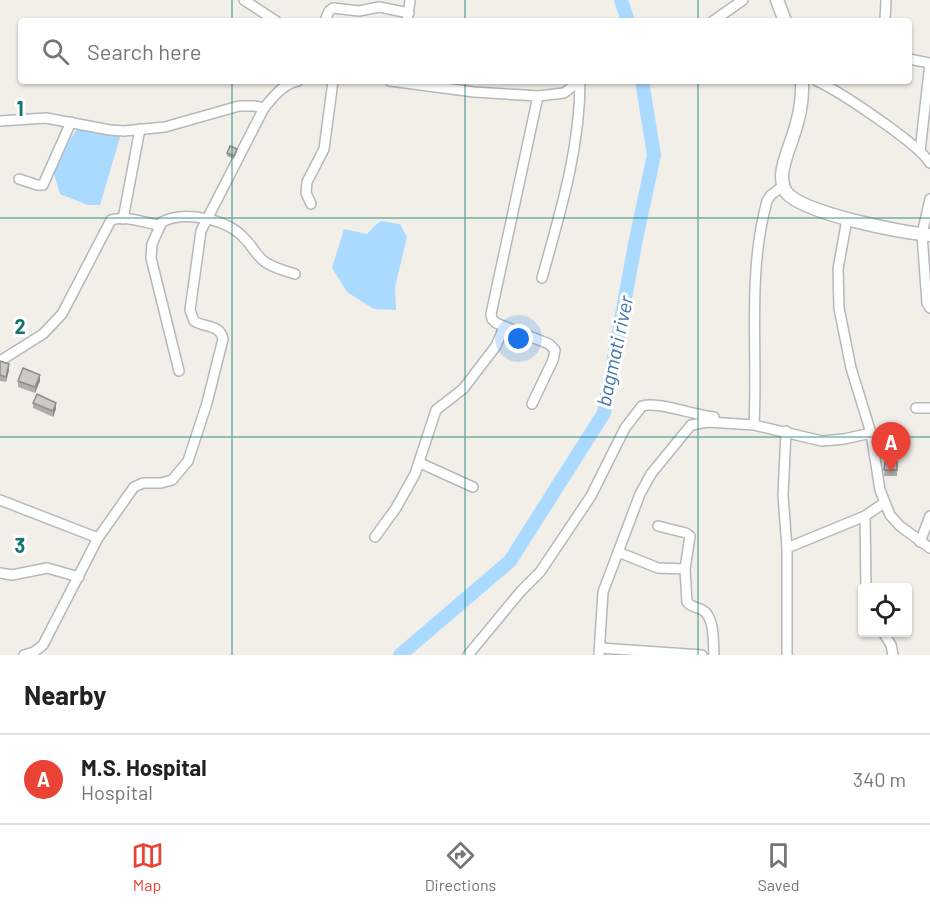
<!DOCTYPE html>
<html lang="en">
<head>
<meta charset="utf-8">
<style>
  :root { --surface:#fff; --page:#f6f6f6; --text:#222; --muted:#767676; --line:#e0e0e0; --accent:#ea4335 }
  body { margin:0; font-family:Barlow,sans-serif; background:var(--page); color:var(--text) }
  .controls { position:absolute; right:18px; bottom:18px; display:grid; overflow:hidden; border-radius:6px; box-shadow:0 2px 4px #0004 }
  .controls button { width:54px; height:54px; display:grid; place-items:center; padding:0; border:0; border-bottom:2px solid var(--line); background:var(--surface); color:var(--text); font:30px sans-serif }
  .you { position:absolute; left:519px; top:339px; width:21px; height:21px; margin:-15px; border:4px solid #fff; border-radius:50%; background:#1a73e8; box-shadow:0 0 0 9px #1a73e833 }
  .badge { display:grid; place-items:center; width:39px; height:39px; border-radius:50%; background:var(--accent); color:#fff; font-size:20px; font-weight:700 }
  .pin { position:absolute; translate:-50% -50px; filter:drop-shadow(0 2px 3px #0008) }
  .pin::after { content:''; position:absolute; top:32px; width:21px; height:18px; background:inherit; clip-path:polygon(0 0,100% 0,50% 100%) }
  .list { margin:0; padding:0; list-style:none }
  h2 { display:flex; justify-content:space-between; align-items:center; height:78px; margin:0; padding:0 24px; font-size:26px }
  h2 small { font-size:20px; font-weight:400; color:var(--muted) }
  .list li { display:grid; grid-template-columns:39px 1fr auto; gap:18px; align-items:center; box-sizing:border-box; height:90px; padding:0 24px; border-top:2px solid var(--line) }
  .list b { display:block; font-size:22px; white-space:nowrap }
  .list p { margin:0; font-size:20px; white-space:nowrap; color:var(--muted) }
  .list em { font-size:20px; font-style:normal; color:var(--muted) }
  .icon { flex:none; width:33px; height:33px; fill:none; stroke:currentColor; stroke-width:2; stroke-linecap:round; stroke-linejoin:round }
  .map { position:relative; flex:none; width:930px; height:655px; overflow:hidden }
  .search { position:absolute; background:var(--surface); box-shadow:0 2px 4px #0004; left:18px; right:18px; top:18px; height:66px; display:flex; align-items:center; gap:15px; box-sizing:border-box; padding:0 21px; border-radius:6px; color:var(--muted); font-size:22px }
  .sheet { height:168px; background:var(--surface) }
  nav { display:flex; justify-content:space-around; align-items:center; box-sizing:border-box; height:84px; border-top:2px solid var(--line); background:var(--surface); font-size:16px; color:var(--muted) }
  nav a { display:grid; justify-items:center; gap:3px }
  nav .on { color:var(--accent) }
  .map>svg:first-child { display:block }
</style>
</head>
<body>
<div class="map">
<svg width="930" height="655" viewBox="0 0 930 655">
  <rect width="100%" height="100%" fill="#f1efe8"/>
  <g fill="#aadaff">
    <polygon points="78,128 121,134 100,205 88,205 60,194 54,174 66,145"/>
    <polygon points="380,221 400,224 407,237 395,287 396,310 374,309 347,292 332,268 344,229 367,234"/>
  </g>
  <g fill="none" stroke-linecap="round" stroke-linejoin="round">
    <g stroke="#aadaff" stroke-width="14">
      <polyline points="621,0 628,21"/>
      <polyline points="400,655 510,561 604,413 635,244 654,155 642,81"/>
    </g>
    <defs>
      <g id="minor">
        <polyline points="244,0 276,21"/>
        <polyline points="325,21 329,11 333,8 359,11 379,7 409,13"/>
        <polyline points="407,21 410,1"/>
        <polyline points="713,21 743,0"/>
        <polyline points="885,21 886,0"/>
        <polyline points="909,59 930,63 920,151"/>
        <polyline points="390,81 474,92 538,96 564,93 580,81"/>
        <path d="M817,81c22,10 102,63 113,82"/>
        <polyline points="0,121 46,118 110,130 124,131 165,127 239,106 254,106 264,108"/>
        <polyline points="19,179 37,185 43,185 71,122"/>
        <polyline points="930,199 922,234 927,303 930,308"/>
        <polyline points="311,204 306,193 307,182 324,149 333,81"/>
        <polyline points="123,219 140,129"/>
        <polyline points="847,219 838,269 839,308 851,368 871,433 880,490 890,515 900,526 930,548"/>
        <path d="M542,278c18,-65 38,-129 38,-197"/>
        <path d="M0,361l43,-27 19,-20 49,-94c14,-5 34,3 48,5"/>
        <path d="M179,371l-28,-113 1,-14 10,-22c22,-12 65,-3 82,16 8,7 12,18 21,24 9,6 20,9 30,12"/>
        <polyline points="532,404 553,360 555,350 549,344 496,323 492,319 491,314 538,96"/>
        <polyline points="916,408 930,408"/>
        <path d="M754,425c4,-75 -7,-151 13,-224l4,-6 12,-9"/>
        <polyline points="786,431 783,495 787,548"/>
        <polyline points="420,463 473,487"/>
        <polyline points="0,500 98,538"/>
        <polyline points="865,516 866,588"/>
        <path d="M658,526l28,7 4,3 -5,33 2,33c5,6 11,5 17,9 11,9 9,32 10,44"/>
        <polyline points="375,537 396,508 415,474 436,410 463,389 496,346 504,327"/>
        <polyline points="920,542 930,516"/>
        <polyline points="618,552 658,568 685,569"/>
        <polyline points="0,573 12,575 47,568 79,577"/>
        <polyline points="883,632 891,645 893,655"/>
        <polyline points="600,648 702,655"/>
        <path d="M24,655l10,-3 9,-7 55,-107 36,-51 9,-4h18l11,-3 16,-19 19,-58 16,-64c-3,-15 -18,-11 -29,-18l-4,-11 11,-79 63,-123c10,-12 18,-23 34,-27"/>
        <path d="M468,655l53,-64 19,-19 51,-76 34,-68 17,-22c15,-5 52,9 72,11"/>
        <polyline points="599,655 603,592 640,494 651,474 691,425 708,422 754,425 822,441 844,439 871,433"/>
        <polyline points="787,655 787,548 865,516 884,503"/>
      </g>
      <g id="tertiary">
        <polyline points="777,0 785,21"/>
        <path d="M802,81c1,20 -3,39 -10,58 -4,12 -9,23 -10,36 0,6 1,12 4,17 16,21 116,41 144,43"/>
      </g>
    </defs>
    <use href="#minor" stroke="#b5b8bc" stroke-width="12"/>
    <use href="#tertiary" stroke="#b5b8bc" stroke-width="15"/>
    <use href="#minor" stroke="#fff" stroke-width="9"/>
    <use href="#tertiary" stroke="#fff" stroke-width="12"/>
  </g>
  <g fill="#afaea9">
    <polygon points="237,152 234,159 227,156 227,153"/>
    <polygon points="0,361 9,370 6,382 0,381"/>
    <polygon points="18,381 40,381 35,393 18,387"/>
    <polygon points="33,403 56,409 53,417 33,408"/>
    <polygon points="885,462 897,462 897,476 884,476"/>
  </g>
  <g fill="#8f8d8a">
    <polygon points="9,364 9,370 6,382 6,377"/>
    <polygon points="40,375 40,381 35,393 35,387"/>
    <polygon points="56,403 56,409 53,417 53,411"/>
  </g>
  <g fill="#cccac5" stroke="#8f8d8a" stroke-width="1.5">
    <polygon points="230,146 237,149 234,156 227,153"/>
    <polygon points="0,361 9,364 6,377 0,375"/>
    <polygon points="23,368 40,375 35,387 18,381"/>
    <polygon points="37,394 56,403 53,411 33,403"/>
    <polygon points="885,462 897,462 897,470 884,470"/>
  </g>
  <path fill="none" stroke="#0f766e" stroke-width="1.5" stroke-opacity="0.55" d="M232,0v21M465,0v21M698,0v21M232,81v574M465,81v574M698,81v574M0,218h930M0,437h930"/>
  <g text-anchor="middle" stroke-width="6" stroke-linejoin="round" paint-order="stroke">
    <g font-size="20" font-style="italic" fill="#4174aa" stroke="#fff">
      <text transform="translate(615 351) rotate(-78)" y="7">bagmati river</text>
    </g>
  </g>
  <g font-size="20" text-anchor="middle" font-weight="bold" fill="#0f766e" stroke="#fff" stroke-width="6" stroke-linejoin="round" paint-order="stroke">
    <text x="20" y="116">1</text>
    <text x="20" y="334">2</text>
    <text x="20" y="553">3</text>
  </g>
</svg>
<div class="controls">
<button><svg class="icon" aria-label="locate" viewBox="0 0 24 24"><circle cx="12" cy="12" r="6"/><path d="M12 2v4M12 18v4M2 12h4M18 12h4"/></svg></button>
</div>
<div class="you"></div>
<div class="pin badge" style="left:891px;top:472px">A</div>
<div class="search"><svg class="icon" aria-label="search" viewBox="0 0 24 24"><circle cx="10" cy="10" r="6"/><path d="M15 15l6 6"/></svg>Search here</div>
</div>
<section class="sheet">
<h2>Nearby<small></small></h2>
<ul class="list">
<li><span class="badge">A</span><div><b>M.S. Hospital</b><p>Hospital</p></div><em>340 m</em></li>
</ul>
</section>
<nav>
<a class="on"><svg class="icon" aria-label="map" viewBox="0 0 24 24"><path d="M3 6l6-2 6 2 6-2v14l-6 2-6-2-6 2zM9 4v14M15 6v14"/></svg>Map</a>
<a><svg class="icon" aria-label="directions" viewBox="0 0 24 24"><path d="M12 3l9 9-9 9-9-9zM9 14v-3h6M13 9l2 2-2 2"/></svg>Directions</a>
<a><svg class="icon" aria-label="saved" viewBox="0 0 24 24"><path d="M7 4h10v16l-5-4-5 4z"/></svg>Saved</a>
</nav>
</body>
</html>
